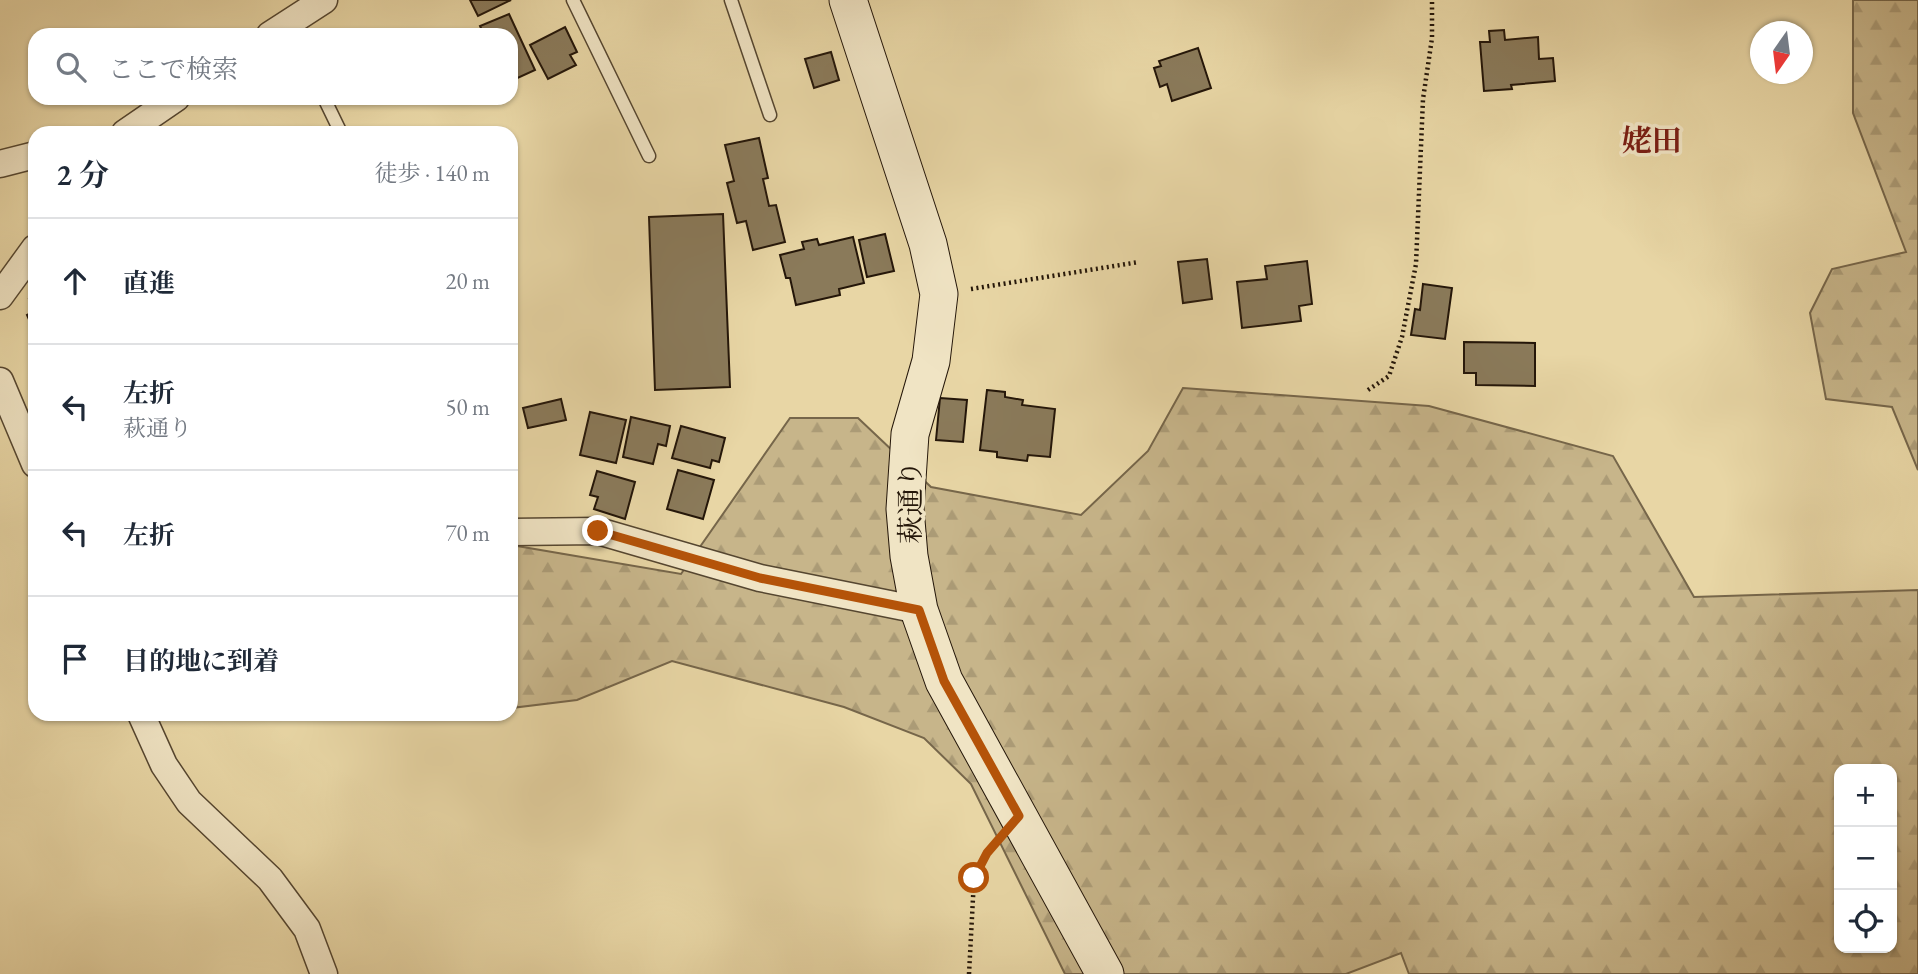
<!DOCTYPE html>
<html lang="ja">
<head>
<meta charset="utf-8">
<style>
  :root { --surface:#fff; --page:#f6f6f7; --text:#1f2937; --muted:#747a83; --line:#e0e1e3 }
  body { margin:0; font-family:"EB Garamond","Noto Serif JP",serif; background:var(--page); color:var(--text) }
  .controls { position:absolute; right:21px; bottom:21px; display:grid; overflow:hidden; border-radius:14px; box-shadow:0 2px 5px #0004 }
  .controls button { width:63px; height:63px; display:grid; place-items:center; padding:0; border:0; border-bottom:2px solid var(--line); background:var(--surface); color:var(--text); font:35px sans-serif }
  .compass { position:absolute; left:1750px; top:21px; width:63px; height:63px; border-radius:50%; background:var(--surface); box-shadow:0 2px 5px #0004; rotate:194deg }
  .stop { position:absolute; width:21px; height:21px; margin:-16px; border:5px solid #b45309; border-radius:50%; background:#fff }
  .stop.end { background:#b45309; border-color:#fff; box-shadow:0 2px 7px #0008 }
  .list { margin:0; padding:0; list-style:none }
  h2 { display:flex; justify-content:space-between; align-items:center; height:91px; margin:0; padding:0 28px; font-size:30px }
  h2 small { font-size:23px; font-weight:400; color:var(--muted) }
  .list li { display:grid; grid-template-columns:46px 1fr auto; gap:21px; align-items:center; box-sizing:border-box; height:126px; padding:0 28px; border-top:2px solid var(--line) }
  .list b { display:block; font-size:26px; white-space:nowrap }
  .list p { margin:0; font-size:23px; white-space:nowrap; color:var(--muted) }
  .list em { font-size:23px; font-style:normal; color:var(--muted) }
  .icon { flex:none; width:38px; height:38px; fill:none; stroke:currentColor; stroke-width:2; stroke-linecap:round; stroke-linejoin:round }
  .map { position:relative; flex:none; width:1918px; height:974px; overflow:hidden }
  .search { position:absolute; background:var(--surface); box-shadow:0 2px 5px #0004; left:28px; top:28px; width:490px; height:77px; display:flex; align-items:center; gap:18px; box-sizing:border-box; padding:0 24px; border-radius:21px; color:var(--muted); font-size:26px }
  .panel { position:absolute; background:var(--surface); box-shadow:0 2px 5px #0004; left:28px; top:126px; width:490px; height:595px; border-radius:21px }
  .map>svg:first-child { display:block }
</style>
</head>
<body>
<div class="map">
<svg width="1918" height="974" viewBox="0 0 1918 974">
  <defs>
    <pattern id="forest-firs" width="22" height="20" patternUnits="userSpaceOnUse" patternTransform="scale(1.75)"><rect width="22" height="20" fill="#c7b58a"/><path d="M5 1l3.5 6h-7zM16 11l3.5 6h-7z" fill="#ab9b76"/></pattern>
  </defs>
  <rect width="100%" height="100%" fill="#e8d6a5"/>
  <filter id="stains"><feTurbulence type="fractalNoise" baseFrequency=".00286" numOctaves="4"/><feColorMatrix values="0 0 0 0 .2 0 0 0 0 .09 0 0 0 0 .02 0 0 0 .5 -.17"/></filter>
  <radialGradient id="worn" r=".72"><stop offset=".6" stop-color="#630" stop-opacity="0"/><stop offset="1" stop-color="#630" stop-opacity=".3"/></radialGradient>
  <g fill="url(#forest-firs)" stroke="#76664a" stroke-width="2" fill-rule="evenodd">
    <polygon points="1853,0 1918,0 1918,470 1892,407 1826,399 1810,313 1832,269 1906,252 1853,113"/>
    <path d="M1183,388l246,18 184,50 81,141 224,-7v384h-509l-8,-21 -55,21h-281l-94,-190 -47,-46 -80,-31 -172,-46 -95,39 -66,8v-163l170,29 109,-156h68l73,69 150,28 67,-64zM1839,769h53v179h-53z"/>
  </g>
  <g fill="#8a7a5a" stroke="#241609" stroke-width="2">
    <polygon points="470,0 511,0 478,16"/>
    <polygon points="509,14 535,70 511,81 511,35 484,35 480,26"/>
    <polygon points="565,27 577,52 570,55 576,65 548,79 530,45"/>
    <polygon points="1504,30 1505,40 1538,37 1539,59 1553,58 1555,81 1511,85 1512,89 1484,91 1480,42 1490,42 1489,31"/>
    <polygon points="1198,48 1211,88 1172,101 1167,84 1160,87 1154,68 1161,66 1159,61"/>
    <polygon points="831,52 839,80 814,88 805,59"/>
    <polygon points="759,138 768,178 763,179 769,206 776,205 785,242 753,250 746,221 737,223 727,183 734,181 725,145"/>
    <polygon points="723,214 730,387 655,390 649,217"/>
    <polygon points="885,234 894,271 867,277 859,240"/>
    <polygon points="853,237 864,283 839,289 840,295 796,305 790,278 786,278 780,255 804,249 802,242 817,239 819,245"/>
    <polygon points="1207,259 1212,299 1183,303 1178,262"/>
    <polygon points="1307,261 1312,304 1299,306 1301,321 1242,328 1237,282 1267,279 1265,266"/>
    <polygon points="1423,284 1452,288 1445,339 1411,335 1415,309 1420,310"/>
    <polygon points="35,296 35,333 27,315 35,311 29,299"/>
    <polygon points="1464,342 1535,343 1535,386 1476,385 1476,373 1464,373"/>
    <polygon points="987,390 1005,392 1005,397 1023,400 1022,405 1055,409 1050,457 1028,455 1027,461 997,457 997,452 980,450"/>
    <polygon points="940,398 967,400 963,442 936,440"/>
    <polygon points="561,399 566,420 528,428 523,408"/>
    <polygon points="590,412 626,420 616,463 580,455"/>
    <polygon points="631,417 670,426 666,446 658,444 653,464 623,457"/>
    <polygon points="681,426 725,438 719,462 712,460 710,468 672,458"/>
    <polygon points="678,470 714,480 703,519 667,509"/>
    <polygon points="597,471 635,482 625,519 594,509 598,497 590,495"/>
  </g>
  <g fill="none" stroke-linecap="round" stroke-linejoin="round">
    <defs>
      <g id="lane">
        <polyline points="573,0 649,156"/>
        <polyline points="731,0 770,115"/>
        <polyline points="324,98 341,133"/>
      </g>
      <g id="street">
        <polyline points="270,35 324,0"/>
        <polyline points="125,133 176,98"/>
        <polyline points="0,164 35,155"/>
        <polyline points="0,296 35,248"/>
        <polyline points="0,381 35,464"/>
        <polyline points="511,532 598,531 760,578 919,610"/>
        <polyline points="141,714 164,765 189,802 270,879 307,929 324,974"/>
      </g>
      <polyline id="secondary" points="848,0 928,244 939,294 931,361 910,434 905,509 909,556 919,610 944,681 1105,974"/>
    </defs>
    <use href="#lane" stroke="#554630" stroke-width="15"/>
    <use href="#street" stroke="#554630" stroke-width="29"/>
    <use href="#secondary" stroke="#241609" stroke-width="39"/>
    <g stroke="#241609" stroke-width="4.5" stroke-dasharray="2 3.5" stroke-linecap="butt">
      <polyline points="971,289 1139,262"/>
      <polyline points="1368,390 1389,376 1402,337 1416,264 1423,99 1432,38 1432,0"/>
      <polyline points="969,974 974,879 987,854 996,843"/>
    </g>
    <use href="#lane" stroke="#f0e4c4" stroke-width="12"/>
    <use href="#street" stroke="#f0e4c4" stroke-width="26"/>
    <use href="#secondary" stroke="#f0e4c4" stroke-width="37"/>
  </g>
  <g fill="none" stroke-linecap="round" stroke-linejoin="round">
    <polyline stroke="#b45309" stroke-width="9" points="598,531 760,578 919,610 944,681 1019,816 987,853 974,878"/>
  </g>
  <g text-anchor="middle" stroke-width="7" stroke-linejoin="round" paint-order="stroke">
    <g font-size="28" fill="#241609" stroke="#f0e4c4">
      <text transform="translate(910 502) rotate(-90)" y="10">萩通り</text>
    </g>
    <g font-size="30" font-weight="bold" fill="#7a1f14" stroke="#f0e4c4">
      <text x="1652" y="151">姥田</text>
    </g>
  </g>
  <rect width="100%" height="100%" filter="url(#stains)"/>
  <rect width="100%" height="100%" fill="url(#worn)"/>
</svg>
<div class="controls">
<button>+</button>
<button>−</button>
<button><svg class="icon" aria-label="locate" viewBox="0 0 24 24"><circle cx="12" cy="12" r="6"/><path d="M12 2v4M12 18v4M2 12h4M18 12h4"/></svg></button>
</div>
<svg class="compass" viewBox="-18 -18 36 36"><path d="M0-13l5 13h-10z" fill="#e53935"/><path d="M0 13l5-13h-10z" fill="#747a83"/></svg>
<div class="stop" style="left:974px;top:878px"></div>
<div class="stop end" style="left:598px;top:531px"></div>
<div class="search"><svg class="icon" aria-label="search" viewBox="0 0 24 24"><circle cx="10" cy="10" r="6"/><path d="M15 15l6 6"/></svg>ここで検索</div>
<section class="panel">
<h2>2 分<small>徒歩 · 140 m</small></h2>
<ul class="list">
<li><svg class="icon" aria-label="ahead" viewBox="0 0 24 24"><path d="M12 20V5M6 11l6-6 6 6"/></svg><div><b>直進</b></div><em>20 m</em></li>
<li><svg class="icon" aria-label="left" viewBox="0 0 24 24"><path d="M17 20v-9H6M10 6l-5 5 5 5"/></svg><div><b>左折</b><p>萩通り</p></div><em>50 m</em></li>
<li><svg class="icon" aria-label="left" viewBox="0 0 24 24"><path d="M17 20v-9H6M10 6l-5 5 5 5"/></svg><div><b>左折</b></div><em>70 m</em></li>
<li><svg class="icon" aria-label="arrive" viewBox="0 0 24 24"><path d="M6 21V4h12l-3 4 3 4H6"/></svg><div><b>目的地に到着</b></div></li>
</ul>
</section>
</div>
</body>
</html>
